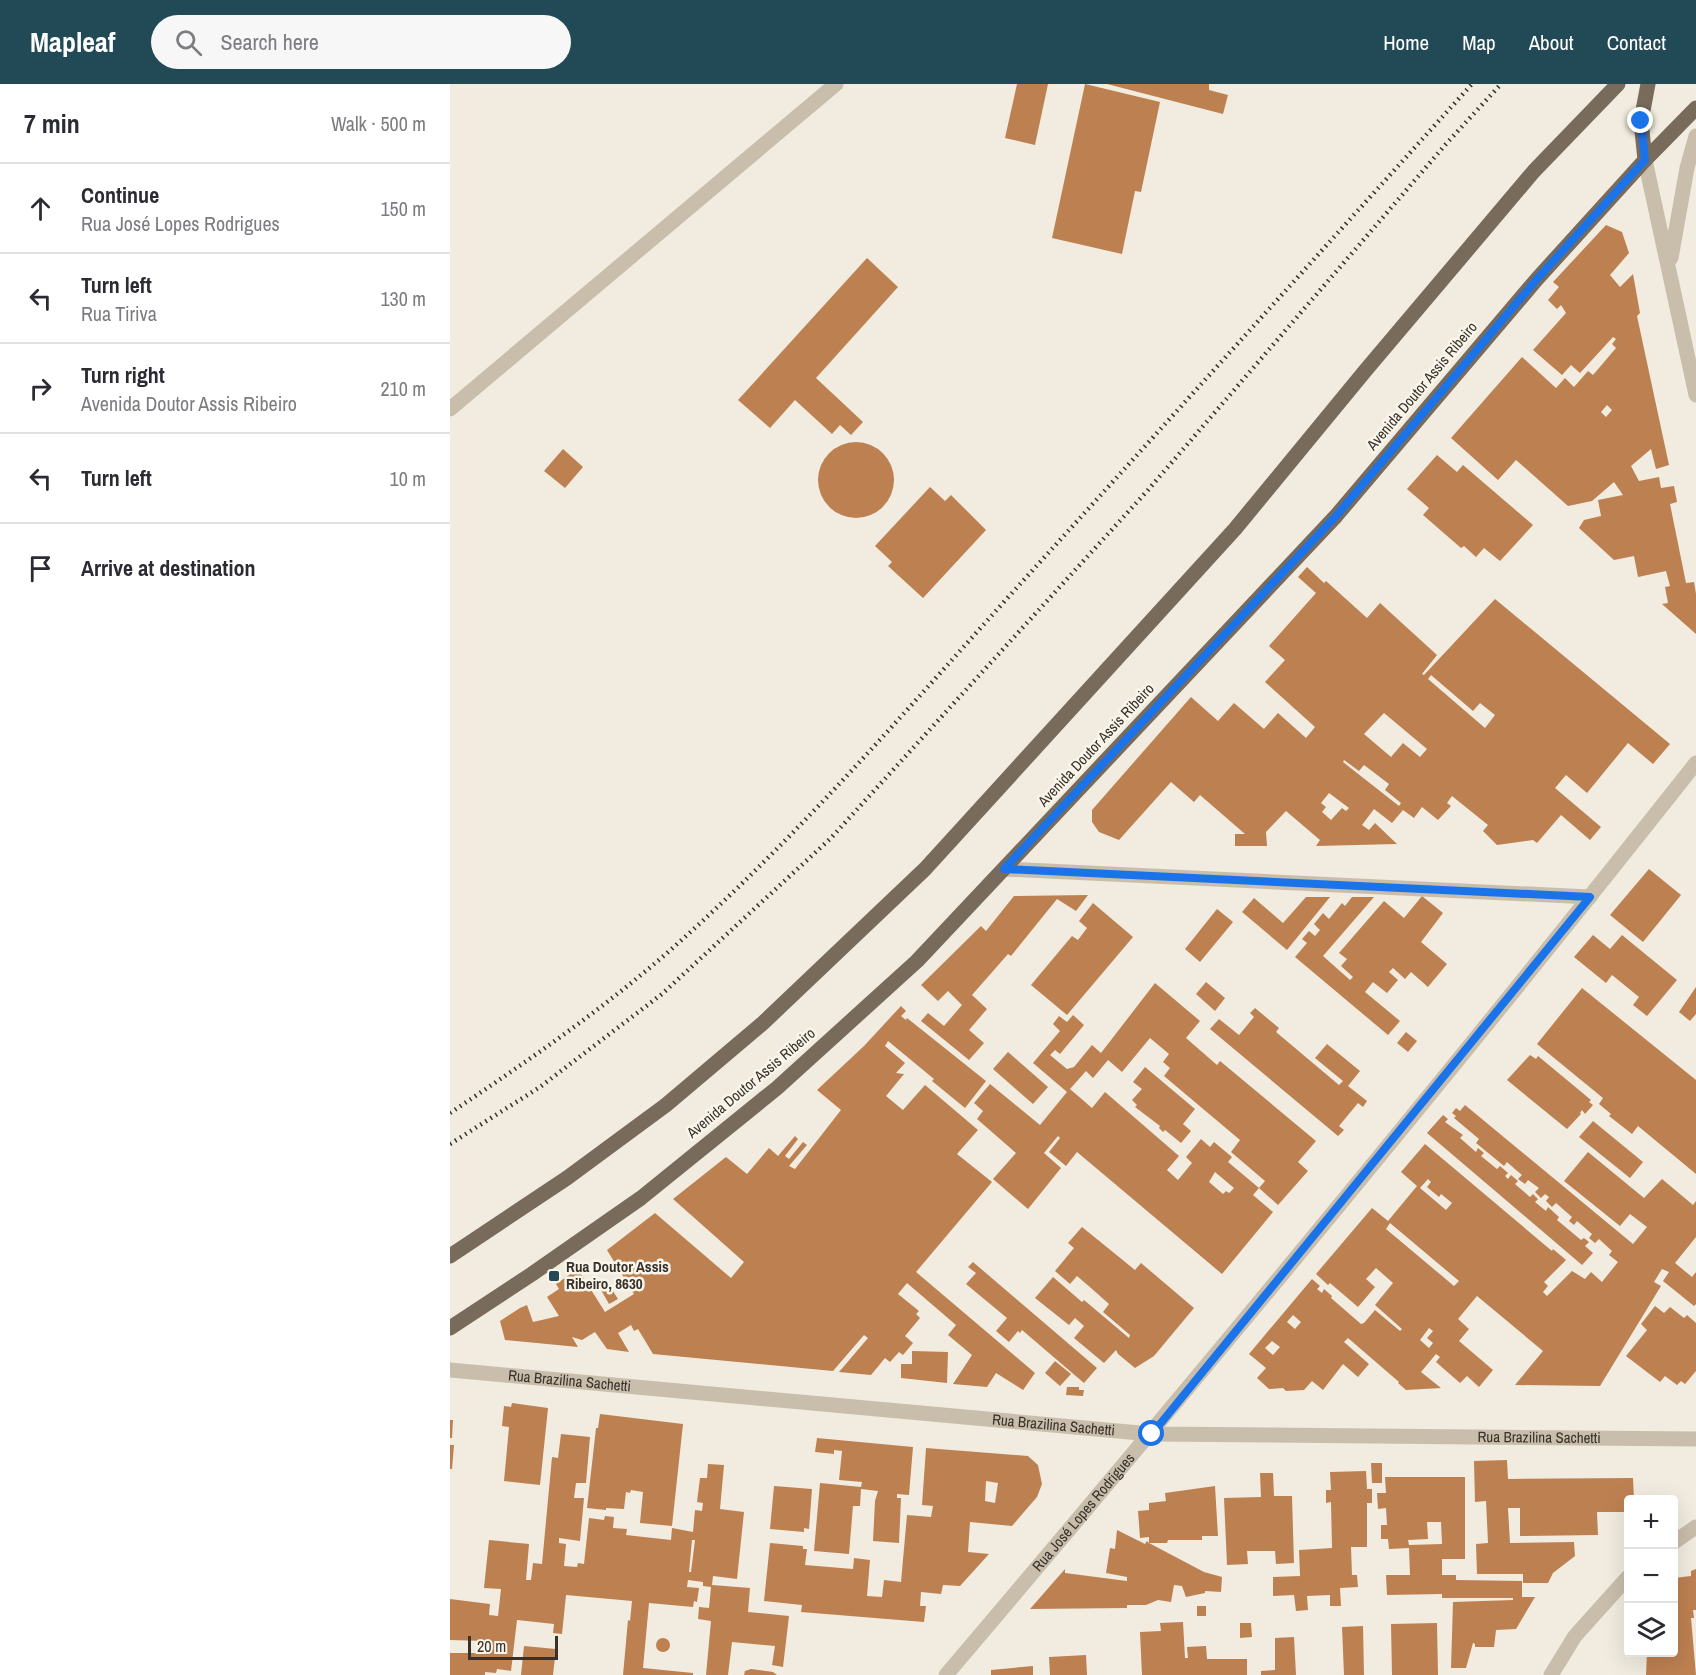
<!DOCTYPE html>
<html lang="en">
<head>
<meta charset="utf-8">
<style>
  :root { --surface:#fff; --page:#f7f7f7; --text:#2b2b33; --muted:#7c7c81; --line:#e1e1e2; --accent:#224956 }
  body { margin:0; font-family:"Archivo Narrow",sans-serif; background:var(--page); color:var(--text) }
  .controls { position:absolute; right:18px; bottom:18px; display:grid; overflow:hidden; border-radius:6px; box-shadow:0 6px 24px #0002 }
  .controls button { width:54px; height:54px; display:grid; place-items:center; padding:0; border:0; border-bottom:2px solid var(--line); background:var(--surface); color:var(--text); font:30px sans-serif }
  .scale { position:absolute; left:18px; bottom:15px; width:90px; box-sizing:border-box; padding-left:6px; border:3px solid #37312a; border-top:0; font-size:16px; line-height:21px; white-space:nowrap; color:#37312a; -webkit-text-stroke:4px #f9f5eb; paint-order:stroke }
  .stop { position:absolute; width:18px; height:18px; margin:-14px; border:4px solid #1a73e8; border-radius:50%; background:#fff }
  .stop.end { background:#1a73e8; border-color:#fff; box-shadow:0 2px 6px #0008 }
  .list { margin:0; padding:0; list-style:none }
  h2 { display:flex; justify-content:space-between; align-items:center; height:78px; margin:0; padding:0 24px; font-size:26px }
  h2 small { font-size:20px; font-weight:400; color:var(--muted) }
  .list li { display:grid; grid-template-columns:39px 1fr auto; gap:18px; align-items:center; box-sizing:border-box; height:90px; padding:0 24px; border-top:2px solid var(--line) }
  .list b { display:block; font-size:22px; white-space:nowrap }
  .list p { margin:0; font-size:20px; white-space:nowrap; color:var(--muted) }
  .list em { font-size:20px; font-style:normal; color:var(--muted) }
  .icon { flex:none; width:33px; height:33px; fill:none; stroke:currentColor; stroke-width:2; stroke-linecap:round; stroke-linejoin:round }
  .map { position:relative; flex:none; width:1246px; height:1591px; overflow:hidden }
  header { display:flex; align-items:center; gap:36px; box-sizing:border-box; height:84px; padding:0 30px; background:var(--accent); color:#fff }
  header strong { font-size:28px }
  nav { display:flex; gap:33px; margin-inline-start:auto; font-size:21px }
  .search { width:420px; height:54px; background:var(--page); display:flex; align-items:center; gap:15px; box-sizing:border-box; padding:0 21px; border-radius:33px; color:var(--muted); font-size:22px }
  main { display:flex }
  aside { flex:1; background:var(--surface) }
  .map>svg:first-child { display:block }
</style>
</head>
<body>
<header>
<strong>Mapleaf</strong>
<div class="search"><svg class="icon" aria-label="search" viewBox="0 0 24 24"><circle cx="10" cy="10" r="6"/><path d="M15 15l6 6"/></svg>Search here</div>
<nav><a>Home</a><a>Map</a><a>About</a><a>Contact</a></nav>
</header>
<main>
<aside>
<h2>7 min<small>Walk · 500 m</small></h2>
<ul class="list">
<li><svg class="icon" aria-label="ahead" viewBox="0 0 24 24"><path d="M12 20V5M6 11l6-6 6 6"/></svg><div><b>Continue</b><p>Rua José Lopes Rodrigues</p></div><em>150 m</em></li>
<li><svg class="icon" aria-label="left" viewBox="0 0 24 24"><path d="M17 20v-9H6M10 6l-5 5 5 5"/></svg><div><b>Turn left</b><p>Rua Tiriva</p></div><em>130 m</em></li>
<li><svg class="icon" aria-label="right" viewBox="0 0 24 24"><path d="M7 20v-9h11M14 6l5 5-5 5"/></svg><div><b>Turn right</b><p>Avenida Doutor Assis Ribeiro</p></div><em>210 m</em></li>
<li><svg class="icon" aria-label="left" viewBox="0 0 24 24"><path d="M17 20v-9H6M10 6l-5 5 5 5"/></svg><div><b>Turn left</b></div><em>10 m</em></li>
<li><svg class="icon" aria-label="arrive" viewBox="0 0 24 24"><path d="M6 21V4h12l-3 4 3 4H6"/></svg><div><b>Arrive at destination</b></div></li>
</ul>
</aside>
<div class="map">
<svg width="1246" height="1591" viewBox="0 0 1246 1591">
  <rect width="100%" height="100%" fill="#f1ecdf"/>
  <g fill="#bd8051" fill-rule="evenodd">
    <polygon points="567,0 598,0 585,61 555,54"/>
    <polygon points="635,0 710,18 691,108 685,107 672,170 602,154"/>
    <polygon points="657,0 759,0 759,6 778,11 773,30"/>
    <path d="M1156,141l16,7 7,21 -19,22 10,12 13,-13 7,39 -3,3 32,149 -13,4 -5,-20 -20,17 8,15 20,-4 2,11 13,-2 3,16 -7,2 16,79 8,-1 2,12v40l-34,-30 6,-1 -3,-16 5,-1 -4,-15 -28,6 -4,-21 -20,4 -35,-32 5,-8 17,-4 -3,-16 25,-5 -9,-13 -22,19 -24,5 -52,-46 -18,20 -47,-42 71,-81 34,31 9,-10 9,9 14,-16 5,4 23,-27 -4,-4 4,-5 -3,-2 -33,36 -9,-8 -9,10 -29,-25 33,-37 -5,-8 -4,4 -9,-9 11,-13 -6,-5zM1157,321l5,5 -6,7 -5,-5z"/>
    <polygon points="417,174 448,203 366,294 413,338 401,351 390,341 382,350 345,316 320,344 288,316"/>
    <circle cx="406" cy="396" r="38"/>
    <polygon points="113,365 133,383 115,404 94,387"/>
    <polygon points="987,371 1007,388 1013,381 1083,441 1050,477 1034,464 1026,473 1014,462 1011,464 973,431 979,424 957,405"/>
    <polygon points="480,403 495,417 501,411 536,446 473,514 438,482 442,478 425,462"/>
    <path d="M857,483l17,16 2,-2 41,37 13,-15 57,52 -15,19 2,1 71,-76 175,145 -17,20 -25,-21 -41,50 -21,-18 -11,13 46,39 -11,13 -29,-25 -24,28 -4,-3 -36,5 -14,-14 5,-6 -36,-29 -5,7 4,3 -13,14 -16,-13 -8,11 -11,-8 -11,13 -18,-14 -12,16 7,5 6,-7 22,21 -81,2 4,-6 -34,-29 -20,21 1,14h-32v-12h10l-45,-39 -6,7 -23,-20 -52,58 -20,-8 -7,-10v-12l99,-113 27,24 16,-18 30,26 14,-16 28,25 9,-11 -50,-45 20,-22 -16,-14 47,-53 -18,-16zM981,591l42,36 7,-8 15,12 -10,13 -57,-49zM934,629l43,36 -7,8 -17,-14 -12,14 -27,-23zM894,676l15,11 5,-6 25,19 -4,6 16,13 -2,3 -56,-44zM879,709l20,15 -3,3 -4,-3 -11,12 -9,-8 4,-5 -5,-4z"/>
    <polygon points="1199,785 1231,811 1193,858 1160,831"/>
    <polygon points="638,811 626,827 607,815 561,872 558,870 522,911 537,925 519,946 534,959 519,976 471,937 478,929 494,942 512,921 498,907 488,917 471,901 531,842 536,847 564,812"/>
    <polygon points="972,812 993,829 971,858 997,880 978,903 961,888 955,895 943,884 939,888 948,896 937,909 923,898 915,908 950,937 938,951 845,873 857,859 852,855 859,847 865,852 870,846 864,840 873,829 879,835 892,819 895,822 902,813 924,813 873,872 900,896 903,893 891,882 897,875 889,869 934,817 954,834"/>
    <polygon points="856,813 880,813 837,866 792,828 804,814 833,839"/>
    <polygon points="643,819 683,853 617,931 581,901 622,852 628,856 637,844 629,837"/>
    <polygon points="767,825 783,838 750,878 735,865"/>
    <polygon points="1143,851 1160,865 1172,851 1227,896 1197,932 1183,921 1189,913 1162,891 1156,899 1124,873"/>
    <polygon points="756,898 775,914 765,927 746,910"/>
    <path d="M705,899l45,38 -14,17 31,27 3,-4 96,80 -18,21 10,9 -30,34 -19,-17 6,-7 -34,-29 9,-12 -76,-64 6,-8 -7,-6 6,-8 -19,-16 -28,34 -14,-12 -15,18 -7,-7 -16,18 22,19 13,-16 74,64 -12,14 11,10 14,-17 -6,-6 15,-18 9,8 4,-5 18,15 -4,5 31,26 -6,7 20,17 -51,62 -145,-122 -11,14 -17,-14 11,-14 -2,-2 -14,17 17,15 -33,41 -35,-30 23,-26 -39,-34 6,-8 -9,-8 16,-19 50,41 27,-33 -34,-29 27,-32 -7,-7 6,-8 8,6 6,-7 11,10 -24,29 -5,-4 -5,5 17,14 7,-2 18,-22 9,8zM765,1088l19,16 -5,5 -3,-2 -3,3 -14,-12z"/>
    <polygon points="1246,903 1246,930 1240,937 1229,928"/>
    <polygon points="1132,904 1246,996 1246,1090 1188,1042 1182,1050 1159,1032 1161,1030 1149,1020 1153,1014 1087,960"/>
    <polygon points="451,922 456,927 451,932 456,936 457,934 536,997 515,1024 482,997 484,995 438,957 435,962 455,979 446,989 454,990 436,1012 453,1026 475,1001 528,1046 507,1070 542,1098 466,1188 585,1289 573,1306 546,1289 537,1303 503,1300 522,1271 498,1251 506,1241 457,1199 448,1210 469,1227 466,1230 470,1234 455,1252 463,1259 453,1271 449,1268 440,1278 435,1274 421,1291 389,1288 418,1254 414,1251 383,1287 203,1270 188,1245 184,1247 181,1241 168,1249 179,1268 157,1265 145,1248 132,1256 122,1253 128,1263 55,1256 50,1237 70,1224 77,1221 83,1238 109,1232 97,1213 109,1205 106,1200 128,1185 155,1228 184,1210 157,1166 205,1129 281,1194 294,1178 223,1115 276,1073 297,1090 319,1064 328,1072 345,1052 348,1055 335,1072 339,1075 353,1058 357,1061 339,1082 345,1085 391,1026 367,1006 414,962"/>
    <polygon points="805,924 829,944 826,948 889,1001 893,997 865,974 877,960 910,987 898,1002 917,1017 913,1023 908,1019 889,1042 894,1046 888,1052 760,945 769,935 789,951 804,933 800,929"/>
    <polygon points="956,948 967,957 958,968 947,959"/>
    <polygon points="558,968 598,1003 583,1020 543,985"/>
    <polygon points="1080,971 1086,975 1088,972 1141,1016 1139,1018 1143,1021 1135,1030 1132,1026 1130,1029 1131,1030 1117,1045 1057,996"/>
    <polygon points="695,983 745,1025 733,1040 741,1047 731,1059 715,1046 713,1048 709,1044 710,1042 685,1023 687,1021 682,1016 692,1005 683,998"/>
    <path d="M1015,1021l168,139 14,-17 -17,-13 -10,12 -56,-45 24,-29 56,46 18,-19 31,26 3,-4v36l-21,26 17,14 4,-5v32l-2,2 -31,-25 6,-9 -7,-3 -8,13 7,4 -61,100 -85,-1 28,-34 -66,-55 -19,23 11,10 -10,12 34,29 -14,17 -12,-11 -7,7 -24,-21 4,-5 -4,-3 -15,18 20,16 -35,2 -8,-7 1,-1 -51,-44 -4,4 25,22 -11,13 -15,-13 -20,26 -11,-9 -8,9 -18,1 -3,-3 -14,1 -12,-11 9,-10 -17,-14 63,-75 8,7 -3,3 5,4 2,-4 8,7 -1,2 30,26 3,-1 11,-13 25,21 2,-2 -27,-24 18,-22 -17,-15 -10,11 9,8 -17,20 -28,-24 -2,2 -12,-11 56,-66 16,13 29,-35 -16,-14 24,-28 127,107 1,-2 13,11 -22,22 4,4 -5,6 4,4 25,-25 13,8 6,-7 11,10 16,-20 -9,-7 3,-4 -13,-12 -4,4 -6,-5 3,-4 -15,-13 -3,4 -5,-4 3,-4 -16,-14 -4,4 -6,-6 3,-4 -4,-3 -4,4 -6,-6 4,-4 -11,-8 -3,4 -7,-5 4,-4 -6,-5 -9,-8 -3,4 -28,-23 3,-4 -25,-21 2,-2 -4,-3 4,-5 4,3zM978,1095l3,3 -4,5 12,10 2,-3 11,9 -6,7 -26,-22zM940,1139l69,58 -5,5 -68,-57zM843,1231l8,7 -6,7 -8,-7zM979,1244l4,3 -6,7 6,5 -4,5 -9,-8zM822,1257l8,6 -7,8 -8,-7z"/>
    <polygon points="993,1031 998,1035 995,1038 1013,1051 1010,1054 1026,1068 1028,1064 1034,1069 1031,1072 1047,1085 1050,1082 1058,1089 1055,1092 1058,1095 1061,1091 1068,1097 1065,1100 1080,1113 1083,1110 1088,1115 1085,1118 1096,1127 1098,1123 1109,1133 1107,1136 1131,1156 1134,1154 1139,1158 1135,1162 1143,1169 1132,1181 977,1049"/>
    <polygon points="1143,1037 1193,1078 1180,1094 1129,1053"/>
    <polygon points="632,1143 685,1186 691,1179 744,1224 704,1272 685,1284 668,1270 666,1266 654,1279 624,1254 634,1242 625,1234 619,1241 585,1214 603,1193 632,1218 634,1216 679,1254 680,1251 653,1228 659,1220 641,1204 627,1192 620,1200 605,1187 624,1164 618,1159"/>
    <polygon points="523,1178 647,1284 634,1299 572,1246 570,1249 568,1247 559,1258 546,1247 557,1234 516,1200 526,1189 518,1183"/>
    <polygon points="159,1201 168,1215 159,1220 151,1206"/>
    <polygon points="1205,1222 1214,1229 1220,1223 1234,1234 1237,1231 1246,1239 1246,1287 1235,1300 1231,1297 1227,1301 1215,1292 1210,1298 1176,1272 1197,1246 1191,1240"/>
    <polygon points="462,1267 498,1268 497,1299 451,1294 451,1280 462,1280"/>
    <polygon points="605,1277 621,1290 610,1302 595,1289"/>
    <polygon points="617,1303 629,1303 629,1306 634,1306 633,1312 616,1311"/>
    <polygon points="62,1319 98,1324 90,1401 54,1397 59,1343 52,1342 54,1322 61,1323"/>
    <polygon points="150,1330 233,1340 222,1442 190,1439 193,1408 181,1406 180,1409 176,1408 174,1425 156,1424 156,1426 137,1424 146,1344 148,1344"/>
    <polygon points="0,1336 3,1336 2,1354 0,1354"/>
    <path d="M111,1350l29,3 -4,46h-10l-2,15h10l-4,43 -21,-3v5l7,1 -2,22 13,1 1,-4 6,1 5,-46 15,2 1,-4 9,1 -1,11 14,1 -1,6 45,5 1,-12 21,4 2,-22 7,1 1,-8 -6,-1 3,-24h7l1,-14 16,1 -4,44 24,3 -7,67 -24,-3 -1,9 38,3 -2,24 41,4 -6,51 -11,-2 3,-19 -43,-4 -4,33h-22l5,-54 -13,-2 1,-12 10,1 2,-21 -8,-1v-4l-15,-2 -1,7 12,1 -2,14 -3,-1 -1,6 -44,-4 -6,65 50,5v2h-70l5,-55 2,1 2,-20 -66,-6 -4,39 -9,-1 1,-9 -37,-4 -6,51 -14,-2 -1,4 -11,-1v3h-35v-22h34l1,-12 -35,-1v-41l40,5 -1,11 9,1 3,-27 -17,-1 5,-48 40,4 -3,36h5l2,-17 9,1 10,-107 6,1zM242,1456h3l-4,32h-2z"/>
    <polygon points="367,1354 463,1363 459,1411 447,1410 447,1414 451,1414 449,1459 423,1457 425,1417 428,1407 411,1405 410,1422 403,1422 399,1470 364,1467 370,1399 411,1403 412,1398 389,1396 392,1367 384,1366 384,1370 365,1368"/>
    <polygon points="0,1361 4,1361 2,1385 0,1385"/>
    <path d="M476,1364l102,8 10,9 4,19 -5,13 -25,29 -42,-4 -2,30 21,2 -29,32 -17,-1 -2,9 -20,-2 -1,14h6l-2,16 -123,-10 1,-7 -38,-4 6,-58 33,3v3h4l-2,16 48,4 1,-11 16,2 -3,36 15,1 2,-17 17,2 6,-67 24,2 2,-11 -11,-1zM536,1397l12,2 -3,20 -10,-2z"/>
    <polygon points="1057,1376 1058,1395 1183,1394 1184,1416 1178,1416 1178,1428 1147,1428 1148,1451 1070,1452 1070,1424 1058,1424 1060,1459 1124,1458 1125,1472 1103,1489 1098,1499 1073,1499 1073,1490 1027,1490 1026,1460 1038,1459 1036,1417 1025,1418 1024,1377"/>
    <polygon points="921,1379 932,1379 932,1399 922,1399"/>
    <polygon points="916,1387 917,1405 922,1405 922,1419 917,1419 917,1463 901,1463 902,1491 907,1491 908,1503 890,1504 891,1522 880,1522 880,1511 857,1512 858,1526 846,1527 844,1511 823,1512 823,1493 850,1492 849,1466 882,1464 881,1418 876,1419 876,1406 881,1406 880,1388"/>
    <polygon points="810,1389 823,1389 824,1412 842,1412 844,1479 826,1480 825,1467 797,1467 798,1480 777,1481 774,1414 811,1413"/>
    <path d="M935,1393h80v82h-23v16h14v5l66,1v16h13l-19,32 -20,1 -2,17h-19v-3l-2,-1 -7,25h-15l2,-66 60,-2v-2h-71v-4l-55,1 -1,-20h24l-1,-27 -20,1 -1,-10h-7v-14h6l-1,-17 -8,1 -1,-16h9zM977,1438h14l1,22 -33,1 -1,-5 20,-1z"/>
    <polygon points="324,1402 362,1405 359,1445 354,1444 354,1448 320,1445"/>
    <polygon points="765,1402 768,1452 752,1452 752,1456 718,1456 717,1459 699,1459 754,1488 772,1493 771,1508 755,1507 755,1509 736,1513 732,1502 724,1501 721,1518 708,1516 696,1521 677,1521 677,1524 580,1525 615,1485 615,1489 677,1497 677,1493 656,1489 660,1464 665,1465 667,1446 695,1460 697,1457 699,1459 699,1453 690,1454 688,1427 699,1426 699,1419 716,1417 715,1409"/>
    <polygon points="1246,1485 1246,1526 1243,1526 1244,1534 1241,1534 1246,1591 1196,1591 1197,1569 1224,1569 1224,1494 1241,1492 1241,1487"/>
    <rect x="747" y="1522" width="9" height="10"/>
    <polygon points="733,1538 735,1574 738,1574 737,1563 756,1562 757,1575 797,1575 797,1591 692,1591 690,1548 711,1547 710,1539"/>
    <polygon points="790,1539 801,1539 802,1553 790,1554"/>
    <polygon points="987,1539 988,1591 942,1591 941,1540"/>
    <polygon points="913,1542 914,1591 894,1591 892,1543"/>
    <polygon points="844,1553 846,1591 811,1591 811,1587 825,1586 825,1554"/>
    <circle cx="213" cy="1561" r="7"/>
    <polygon points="74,1562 106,1565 103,1591 71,1591"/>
    <polygon points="636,1571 637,1591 600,1591 599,1573"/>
    <polygon points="583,1582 583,1591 541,1591 541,1586"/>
    <polygon points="301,1585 323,1588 327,1591 294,1591 295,1587"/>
  </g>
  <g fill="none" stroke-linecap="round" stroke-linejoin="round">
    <g stroke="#c9beac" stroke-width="15">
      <polyline points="1195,76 1246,311"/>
      <polyline points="1221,174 1237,84 1246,52"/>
      <polyline points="0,325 386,0"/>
      <polyline points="554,785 1140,813"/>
      <path id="s1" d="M0,1286l701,64 545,5"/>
      <polyline points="1224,1458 1246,1443"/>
      <path id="s2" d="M496,1591c255,-300 506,-603 750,-912"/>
      <polyline points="1101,1591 1125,1552 1178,1493"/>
    </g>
    <g stroke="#786b5c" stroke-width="15">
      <polyline points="1195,76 1191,37 1198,0"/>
      <polyline points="0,1172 117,1094 216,1021 313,939 475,785 785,445 915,287 1084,87 1168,0"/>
      <polyline points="0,1244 82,1190 191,1114 327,1004 467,877 886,432 1087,195 1195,76 1246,24"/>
    </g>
    <g stroke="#37312a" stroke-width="4.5" stroke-dasharray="1.5 4.5" stroke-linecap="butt">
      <path d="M0,1029c75,-50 149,-101 217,-160 132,-116 246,-251 364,-381 147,-162 294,-325 441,-488"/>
      <polyline points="0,1060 90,1003 212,910 381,754 698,406 996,60 1051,0"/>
    </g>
  </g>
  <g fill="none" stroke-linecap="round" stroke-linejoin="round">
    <polyline stroke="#1a73e8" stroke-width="8" points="702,1350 1140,813 554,785 886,432 1087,195 1195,76 1191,37"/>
  </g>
  <rect fill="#224956" stroke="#f9f5eb" stroke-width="2" x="98" y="1186" width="12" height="12" rx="3"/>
  <g text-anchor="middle" stroke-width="5" stroke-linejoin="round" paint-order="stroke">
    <g font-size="15" fill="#37312a" stroke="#f9f5eb">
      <text transform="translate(972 302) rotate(-50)" y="5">Avenida Doutor Assis Ribeiro</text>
      <text transform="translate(646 661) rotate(-47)" y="5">Avenida Doutor Assis Ribeiro</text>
      <text transform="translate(301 999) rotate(-40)" y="5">Avenida Doutor Assis Ribeiro</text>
      <text dy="5" stroke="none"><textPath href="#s1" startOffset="120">Rua Brazilina Sachetti</textPath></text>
      <text dy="5" stroke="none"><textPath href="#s1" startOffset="606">Rua Brazilina Sachetti</textPath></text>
      <text dy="5" stroke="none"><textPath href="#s1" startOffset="1092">Rua Brazilina Sachetti</textPath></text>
      <text dy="5" stroke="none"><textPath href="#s2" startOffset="213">Rua José Lopes Rodrigues</textPath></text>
    </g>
    <g font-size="15" font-weight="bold" fill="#37312a" stroke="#f9f5eb" text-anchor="start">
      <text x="116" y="1188">Rua Doutor Assis<tspan x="116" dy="17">Ribeiro, 8630</tspan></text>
    </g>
  </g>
</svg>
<div class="controls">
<button>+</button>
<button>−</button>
<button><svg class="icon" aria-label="layers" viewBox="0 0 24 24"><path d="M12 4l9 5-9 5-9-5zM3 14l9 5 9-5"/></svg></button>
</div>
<div class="scale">20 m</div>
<div class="stop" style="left:702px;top:1350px"></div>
<div class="stop end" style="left:1191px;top:37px"></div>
</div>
</main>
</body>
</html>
